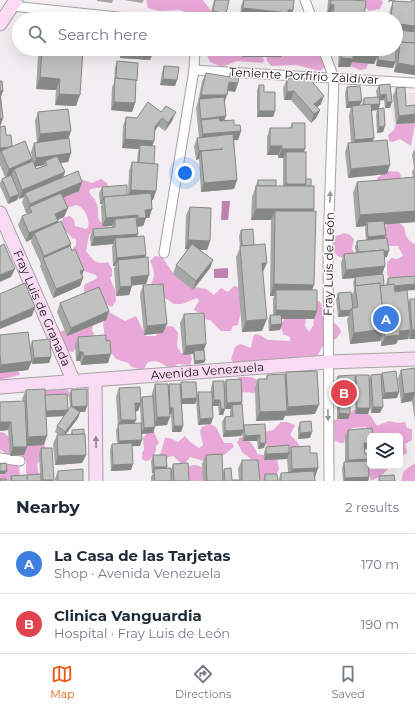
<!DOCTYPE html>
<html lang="en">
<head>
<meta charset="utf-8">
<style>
  :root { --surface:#fff; --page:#f6f6f7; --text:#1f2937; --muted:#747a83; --line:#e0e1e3; --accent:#ea580c }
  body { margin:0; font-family:Montserrat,sans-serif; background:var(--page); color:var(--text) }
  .controls { position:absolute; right:12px; bottom:12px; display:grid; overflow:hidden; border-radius:6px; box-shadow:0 4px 16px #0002 }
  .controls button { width:36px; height:36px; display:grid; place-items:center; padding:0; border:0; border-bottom:1px solid var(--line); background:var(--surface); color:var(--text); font:20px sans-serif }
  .you { position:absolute; left:185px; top:173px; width:14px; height:14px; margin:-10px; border:3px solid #fff; border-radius:50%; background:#1a73e8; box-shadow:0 0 0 6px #1a73e833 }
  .badge { display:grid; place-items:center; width:26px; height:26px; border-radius:50%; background:var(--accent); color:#fff; font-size:13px; font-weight:700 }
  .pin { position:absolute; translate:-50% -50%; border:2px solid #fff; box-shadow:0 1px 4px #0006 }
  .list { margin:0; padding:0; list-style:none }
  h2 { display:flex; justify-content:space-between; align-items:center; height:52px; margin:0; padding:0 16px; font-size:17px }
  h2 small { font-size:13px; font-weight:400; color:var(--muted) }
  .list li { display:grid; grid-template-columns:26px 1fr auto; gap:12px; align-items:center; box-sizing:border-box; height:60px; padding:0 16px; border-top:1px solid var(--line) }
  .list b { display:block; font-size:15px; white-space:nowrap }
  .list p { margin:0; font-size:13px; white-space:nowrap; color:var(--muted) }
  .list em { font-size:13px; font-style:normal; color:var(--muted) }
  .icon { flex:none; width:22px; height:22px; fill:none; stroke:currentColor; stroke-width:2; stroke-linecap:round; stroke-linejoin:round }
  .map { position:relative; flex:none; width:415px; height:481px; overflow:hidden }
  .search { position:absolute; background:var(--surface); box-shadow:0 4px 16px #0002; left:12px; right:12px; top:12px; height:44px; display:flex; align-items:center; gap:10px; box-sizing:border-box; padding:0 14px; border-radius:22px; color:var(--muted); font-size:15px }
  .sheet { height:172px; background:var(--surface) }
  nav { display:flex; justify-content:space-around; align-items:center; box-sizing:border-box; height:56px; border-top:1px solid var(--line); background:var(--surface); font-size:11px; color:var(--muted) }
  nav a { display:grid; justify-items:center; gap:2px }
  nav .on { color:var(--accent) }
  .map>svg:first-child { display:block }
</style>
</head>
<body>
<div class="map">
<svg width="415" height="481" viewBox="0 0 415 481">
  <rect width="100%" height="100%" fill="#f2eef1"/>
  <polygon fill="#ede2ea" points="389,93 415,93 415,126 394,127"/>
  <g fill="#e8a8d8">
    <path d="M146,0h57l9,12c12,2 36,1 44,7h-56l-20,-9 -21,1 -11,-3z"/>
    <polygon points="365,0 382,0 383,2 380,9 369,11 366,8"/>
    <polygon points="204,49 242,49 263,57 264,61 262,63 237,61 222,67 210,62"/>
    <path d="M280,49h45c2,8 3,17 -5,22l-24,-6 -25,1 -4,-5 -1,-5z"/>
    <polygon points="363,59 368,64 366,69 360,70 348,65 347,61"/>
    <polygon points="415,123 411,146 400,139 392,142 389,141 388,135 394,130 396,124"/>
    <polygon points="387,171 399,172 401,176 399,181 378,181 377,178"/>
    <path d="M81,179l11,4 9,-4 6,4 1,3 -17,3 -2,2c1,5 6,7 7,11 6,13 -5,18 15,26l-20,5 -2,2 -3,16c8,9 8,14 22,11l4,7v7l-2,2 5,12 1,11 -4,6 -27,-12c-4,-15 3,-10 12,-17l-1,-3 -18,-6 -8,-17 6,-7v-6l-4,-1 -5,-6 -7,-1 3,-13 7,-2 4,4 1,6 11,3 2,-2c2,-7 -3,-19 -11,-22l-11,3 -7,-8z"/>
    <path d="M388,222c27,0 9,14 27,22v38l-23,-3 -5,-4v-12l4,-5 6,1 6,-3 -5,-10h-10l-8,-12 4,-3z"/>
    <path d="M345,233l5,2 4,4 -2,9 3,10c-10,1 -22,1 -22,-13 0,-3 2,-5 3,-9z"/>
    <path d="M155,256l7,1 11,16 22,14 11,2 8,6 7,-7 7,4 6,-6 5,1 2,23 -3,15 -5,1 -2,5h-10l-11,-11 -6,-1 -3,-6 -6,-2 -1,-2 5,-8 -2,-3 -15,6h-8l-25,-17c7,-10 6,-15 1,-26z"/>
    <path d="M319,301c4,4 2,10 6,15 4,7 14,6 16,16l-5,7 -12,5 -7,12h-13l-8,4 -60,5 -5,-6 4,-12 5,-3 11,4 2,-11 2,-3 5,1 8,5 22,1v-4l-7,-3 -2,-7 4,-10 21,1 -1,8 4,6 4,-6 4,-24z"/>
    <path d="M109,312l16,9 11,-5 10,20h9c8,-5 8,-13 19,-9l4,6 -1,13 4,7h9l2,6 -2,6 -12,-1c-11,8 -13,-2 -24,-3l-6,1 -4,7 -3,1 -9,-3 -4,-4 -12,-4 -10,-13 -3,-23z"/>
    <polygon points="93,323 92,330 95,336 78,344 73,352 66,351 58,334 61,331"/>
    <polygon points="0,367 17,370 20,373 19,375 0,380"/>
    <polygon points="240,377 251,377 262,382 260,391 254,393 243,392 241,401 234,382"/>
    <path d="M66,387l5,8c-15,8 -28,1 -42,-5l27,-1z"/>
    <polygon points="357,408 371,416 377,426 389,421 398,423 405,422 407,428 412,429 412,440 405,444 407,453 400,457 400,436 375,435 366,427 352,428 345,437 344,443 340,443 332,439 332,424 334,420 350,414 353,410"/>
    <polygon points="281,422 287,422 295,425 290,435 298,443 300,448 293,451 267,447 261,433 273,430"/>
    <polygon points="210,424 216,427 224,443 232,443 234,447 224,455 204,461 190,457 185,463 181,463 173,456 168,457 165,465 162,463 160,455 165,438 170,438 178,442 185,436 190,442 199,448 203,445 200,431 202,427"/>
    <polygon points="153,430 159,443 156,446 156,451 150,460 145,461 142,459 142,453 144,450 143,438 148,432"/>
    <polygon points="0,432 4,433 10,438 10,454 6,454 0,449"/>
    <path d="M240,437c8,1 16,10 17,17l20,4 2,11 -6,12h-12l-5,-6 -4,-15 -10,-8 -5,-10z"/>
    <polygon points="41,443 45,446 45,453 37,464 39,476 27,475 26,473 26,461 22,456 21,446"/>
    <polygon points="0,462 17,464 19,467 20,476 15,481 0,481"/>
    <polygon points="415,463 415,481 401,481 404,471"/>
    <polygon points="196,465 207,469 211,481 184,481 184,470 188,466"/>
    <polygon points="371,466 388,466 388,469 381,476 371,481 368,470"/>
  </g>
  <g fill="#be81b0">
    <polygon points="222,201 230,201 228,220 221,220"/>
    <polygon points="228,268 228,278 214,278 214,269"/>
  </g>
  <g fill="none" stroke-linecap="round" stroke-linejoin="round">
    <defs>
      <g id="street">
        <polyline points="305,0 312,19"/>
        <polyline points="12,6 137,19"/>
        <polyline points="323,49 334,78 328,244 329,481"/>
        <polyline points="194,70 415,83"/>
        <polyline points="164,253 194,70 195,49"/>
        <polyline points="0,458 20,461"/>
      </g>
      <g id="secondary">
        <polyline points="0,24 16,0"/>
        <path id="s1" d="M0,213l74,169"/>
        <polyline points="95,381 96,481"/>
        <path id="s2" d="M0,387l328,-25 87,-3"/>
      </g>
    </defs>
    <use href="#street" stroke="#a7a3a6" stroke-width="11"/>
    <use href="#secondary" stroke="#a7a3a6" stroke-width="15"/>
    <use href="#street" stroke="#fff" stroke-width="9"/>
    <use href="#secondary" stroke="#f9dcf3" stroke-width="13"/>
  </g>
  <g fill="#a5a7a4" fill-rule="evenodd">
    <polygon points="97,0 113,0 112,3 97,1"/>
    <polygon points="124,0 144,0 142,3"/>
    <polygon points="214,0 229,0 226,14 224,19 219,19 210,17"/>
    <polygon points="243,0 294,0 293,10 290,19 286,18 286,19 258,19 240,16 241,6"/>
    <polygon points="328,0 356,0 364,19 331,19 331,13 327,13"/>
    <polygon points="412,0 415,0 415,75 394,72 397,50 397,38 395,62 393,68 376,66 377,57 374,64 352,62 350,67 338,67 339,49 396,49 396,37 397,37 399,34 396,33 396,19 389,19 390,10 393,1 411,2"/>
    <polygon points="40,49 83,49 76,106 55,105 56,90 36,89 38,56"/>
    <polygon points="120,49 154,49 150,60 120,58"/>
    <polygon points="242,49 284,49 281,57 242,57"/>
    <polygon points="117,61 136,83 135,103 132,112 111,110 112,87 114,83 115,67"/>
    <polygon points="164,66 177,80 175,86 160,85 162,72"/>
    <polygon points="206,73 229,77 230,73 238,83 235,92 228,91 225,101 224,120 234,125 241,131 238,140 234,140 237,180 234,189 201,192 199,159 196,160 194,146 197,138 199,138 196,108 198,102 202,81"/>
    <polygon points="287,79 321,104 317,107 320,110 316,118 311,123 291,100 284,100 283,88"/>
    <path d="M0,81l1,16 2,21 -3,9 6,8 6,11 20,12 -1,-6 3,-9h3l-2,-22 3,-9 30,26 3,15 -3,9 -8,1 5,9 -2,5 19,5 -3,9 -16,6 5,11 -4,9 -6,3 -1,3 15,28 12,19 -2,5 1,3 -3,8 -27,12 -13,-32 1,-2 -10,-22 1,-3 -6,3 -8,-17 4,-9 5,-2v-1h-1l-4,-11 2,-5 -5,2 -1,-2 -1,3 -9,4 -8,-18v-3l2,-4 3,-2 -5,-12zM44,165l-1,1 -7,3 -1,-2z"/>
    <polygon points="390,84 390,108 385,108 384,100 380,100 380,104 379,108 385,126 383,132 377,133 376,114 377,110 371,111 373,141 387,174 348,178 345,152 348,143 351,143 349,115 351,108 346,108 345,93 347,87 360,105 362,105 364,98 377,97 376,91 379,85"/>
    <polygon points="259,85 264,92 275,111 273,117 257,117 257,91"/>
    <polygon points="396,88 406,106 415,105 415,123 396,124 393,96"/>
    <polygon points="148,102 172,121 165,131 158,126 154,132 152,146 154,164 153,200 152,200 152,209 149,218 146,218 143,226 137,227 137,237 146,255 145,258 149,275 146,284 132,285 129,295 116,296 114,269 115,266 113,266 112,247 113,244 91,246 90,237 93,229 112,227 112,226 102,226 101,206 102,204 100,204 99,193 102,187 128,195 129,171 132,162 137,163 138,151 139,149 122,148 123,126 126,117 137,118"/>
    <polygon points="292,123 305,149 304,152 306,179 311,186 313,211 312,290 317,311 314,319 282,319 282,324 280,330 269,331 268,321 270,315 273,315 273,299 274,296 270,296 271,222 271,220 251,220 252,197 258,180 276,186 283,186 283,158 278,158 278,155 267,155 267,137 270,128 290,128"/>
    <polygon points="415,148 415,222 385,224 386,235 384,239 387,257 384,257 382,274 384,285 386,285 388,278 395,291 408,302 410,299 415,299 415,339 409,339 409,336 408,339 398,340 396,344 381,346 381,340 380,341 350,344 347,319 349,316 338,317 336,299 338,293 351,297 354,290 353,282 355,278 342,279 341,263 344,254 356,253 355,247 357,241 366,241 365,228 366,226 356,227 353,193 357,182 413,177 412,172 414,168 412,155"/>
    <polygon points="190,207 210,241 207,250 200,250 213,260 210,268 193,290 173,274 176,265 188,249 185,249 186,215"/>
    <polygon points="241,230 254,245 263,273 262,331 242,332 236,257 240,248 239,236"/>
    <polygon points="143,285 163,333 144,335 140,294"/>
    <polygon points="60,303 109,311 106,320 67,336 57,312"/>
    <polygon points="184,314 204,350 205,360 204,363 194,364 193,354 183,355 180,323"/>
    <polygon points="0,335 31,360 30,347 32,341 51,357 49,363 32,364 31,361 28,370 0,373"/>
    <polygon points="78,337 106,341 108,363 81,365 80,361 76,361 75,345"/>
    <polygon points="415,368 415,421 412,401 401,403 398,378 401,370"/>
    <polygon points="286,372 315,414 285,415 283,420 256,421 255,388 258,379 266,379 267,375 285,376"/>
    <polygon points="382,373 399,392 397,398 382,399 380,413 371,413 370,403 370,408 368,414 355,414 355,400 353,403 350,403 348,419 337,419 337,406 338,404 336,404 335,382 338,376 355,378 356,375 369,379 371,375 381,377"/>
    <path d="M226,380l16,22 -1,2 2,23 1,-2 21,-1 -1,24 -6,1 -1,-8h-14l-1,-8 -1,3 -18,1 -1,-15 3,-5 5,-1v-5l1,-2h-6l-2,6h-4l-1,-9h-5l-2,18 -13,1 -2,-25 -1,4h-14l2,22 -2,6h-9l-1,-18h-1l-3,11 -12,1 -2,7 -11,1 -2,12h-8l-1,24 -20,1 -1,-21 2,-6h5l-1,-14 2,-4 -2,-29 3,-9 22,12 1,-3 10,-1v-3l3,-9 13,2 1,-2 11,1 1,-3 16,14 1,-4h13v-5l2,-6 11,4zM140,405l1,18 -7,1 2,-4 -1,-8 3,-1z"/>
    <polygon points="26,390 45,395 68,410 67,412 70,408 69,396 71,390 87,406 85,412 79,412 80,412 78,418 65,435 71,435 72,430 86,455 82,463 55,465 53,444 57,435 59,435 55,432 57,426 64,416 46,417 44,445 27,446 24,455 10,456 8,430 0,431 23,401 22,399"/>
    <polygon points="300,422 310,438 298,439 298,428"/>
    <polygon points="348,430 370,436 370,449 365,449 365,454 370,465 369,465 369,477 368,481 343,481 342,468 344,462 345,462 345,436"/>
    <polygon points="266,447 289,452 291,447 310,453 318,468 315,477 288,472 287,458 287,459 264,460 264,453"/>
    <polygon points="41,448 54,481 9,481 11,476 40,474 39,454"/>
    <polygon points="153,455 166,468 171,471 173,464 189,481 151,481 151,477 153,473 152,473 151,461"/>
    <polygon points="206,455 223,473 224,469 232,480 239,480 238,469 242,460 260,481 203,481 202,464"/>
    <polygon points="58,471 83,481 55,481 55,479"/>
    <polygon points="281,473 281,481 278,481"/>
    <polygon points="265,474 278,481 263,481"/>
  </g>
  <g fill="#868886">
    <polygon points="389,0 396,0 388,2"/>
    <polygon points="330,4 334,5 331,13 327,13"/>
    <polygon points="243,8 288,10 293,10 290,19 260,19 260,14 258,19 240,16"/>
    <polygon points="333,17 352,19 333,19"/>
    <polygon points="398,24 415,26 415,35 400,30 399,34 396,33 396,29"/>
    <polygon points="88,49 116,49 115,52 87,50"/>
    <polygon points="123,49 154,51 150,60 120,58"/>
    <polygon points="245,49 284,49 281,57 242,57"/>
    <polygon points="353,53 378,55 374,64 352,62 350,67 338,67 341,58"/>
    <polygon points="378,60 395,62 393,68 376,66"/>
    <polygon points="398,63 415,66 415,75 394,72"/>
    <polygon points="40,77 60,79 56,90 36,89"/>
    <polygon points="163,79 177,80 175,86 160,85"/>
    <polygon points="229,82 238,83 235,92 226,90"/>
    <polygon points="0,91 3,91 1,97 0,97"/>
    <polygon points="294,91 291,100 284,100 287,92"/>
    <polygon points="59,94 80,95 76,106 55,105"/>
    <polygon points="386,94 384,100 377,101 380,95"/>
    <polygon points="201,95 227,95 224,103 199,100"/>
    <polygon points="324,96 321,104 311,112 314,104"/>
    <polygon points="362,101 359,107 352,106 351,108 346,108 348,102"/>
    <polygon points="114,102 135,103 132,112 111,110"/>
    <polygon points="387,102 392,102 390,108 385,108"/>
    <polygon points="380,104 378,110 378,109 377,110 362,111 364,106"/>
    <polygon points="320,110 316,118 311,123 314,114"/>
    <polygon points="259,111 275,111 273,117 257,117"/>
    <polygon points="176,112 172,121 165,131 168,123"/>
    <polygon points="415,114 415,123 396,124 399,116"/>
    <polygon points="226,116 223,125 201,120 198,127 201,119"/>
    <polygon points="3,118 0,127 0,119"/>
    <polygon points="162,118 158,126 152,136 155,127"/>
    <polygon points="385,126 383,132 377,133 379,127"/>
    <polygon points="71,131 68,140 37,143 40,134"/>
    <polygon points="241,131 238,140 199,143 203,134"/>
    <polygon points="374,138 371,147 352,149 355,140"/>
    <polygon points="125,139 154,141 151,150 140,145 139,149 122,148"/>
    <polygon points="270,146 282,146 278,155 267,155"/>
    <polygon points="12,147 1,151 0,154 0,148"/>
    <polygon points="223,149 201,151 199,159 196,160 199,151"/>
    <polygon points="282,149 305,149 302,158 286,152 283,158 278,158"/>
    <polygon points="71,153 68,162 47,165 45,161 44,165 33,167 36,158"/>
    <polygon points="32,159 29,168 14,169 11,176 6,178 9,169"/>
    <polygon points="390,165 387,174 348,178 351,169"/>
    <polygon points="65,172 62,181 25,193 24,197 19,199 22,190"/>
    <polygon points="237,180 234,189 201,192 204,183"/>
    <polygon points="82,182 79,191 31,211 29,207 27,213 26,213 30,204"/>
    <polygon points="286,184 306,184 304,190 282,193"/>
    <polygon points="131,190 156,191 153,200 127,198"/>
    <polygon points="19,194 17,200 8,204 10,198"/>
    <polygon points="103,198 104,198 102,204 100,204"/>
    <polygon points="68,208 64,217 52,222 55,214"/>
    <polygon points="152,209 149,218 146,218 143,226 135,227 138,218 145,210"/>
    <polygon points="256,209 314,209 310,221 275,211 271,220 251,220"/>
    <polygon points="415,211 415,222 367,226 367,222 366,226 356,227 360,215"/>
    <polygon points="138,215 135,224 115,219 112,226 102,226 106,218"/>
    <polygon points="58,221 55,229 34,233 32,239 26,242 29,233"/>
    <polygon points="138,234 135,243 115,238 113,244 91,246 94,237"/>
    <polygon points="386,235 383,241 366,243 368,237"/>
    <polygon points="188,240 210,241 207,250 185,249"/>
    <polygon points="71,244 68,253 43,258 44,256"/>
    <polygon points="389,251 387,257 356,260 359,254"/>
    <polygon points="146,255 142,264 118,260 115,266 113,266 117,258"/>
    <polygon points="213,260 210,268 193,290 196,281"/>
    <polygon points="262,263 267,263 262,274"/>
    <polygon points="385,266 382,275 355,277 355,278 342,279 346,270"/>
    <polygon points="15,269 11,277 0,282 0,275"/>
    <polygon points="84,270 81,278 80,271"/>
    <polygon points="149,275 146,284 128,286 131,277"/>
    <polygon points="83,278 80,286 53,298 56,289"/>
    <polygon points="274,284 314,285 310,296 276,290 274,296 270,296"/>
    <polygon points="415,284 415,290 386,292 389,286"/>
    <polygon points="132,286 129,295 116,296 120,287"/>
    <polygon points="35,307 32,316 0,329 0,322"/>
    <polygon points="276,310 317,311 314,319 273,319"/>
    <polygon points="351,310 349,316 338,317 340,311"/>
    <polygon points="109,311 106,320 67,336 71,328"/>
    <polygon points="267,319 262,331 242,332 246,321"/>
    <polygon points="167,324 163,333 144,335 147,326"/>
    <polygon points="282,324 280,330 269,331 271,325"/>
    <polygon points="385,329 380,341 350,344 354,333"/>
    <polygon points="411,330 408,339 398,340 396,344 381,346 385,337 399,331"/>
    <polygon points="412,330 415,330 415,339 409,339"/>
    <polygon points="206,344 203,353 194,351 193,354 183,355 186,346"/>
    <polygon points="79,352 83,352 80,361 76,361"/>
    <polygon points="111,354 108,363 81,365 84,356"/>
    <polygon points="51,357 49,363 32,364 34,358"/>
    <polygon points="205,360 204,363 194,364 195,361"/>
    <polygon points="32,361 28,370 0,373 0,368 1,365"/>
    <polygon points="399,392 397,398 382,399 385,393"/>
    <polygon points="415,392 412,401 401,403 404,394"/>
    <polygon points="356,397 353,403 339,404 339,400 338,404 336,404 338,398"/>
    <polygon points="197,398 195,404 180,404 182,399"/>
    <polygon points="214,400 220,400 218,406 212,406"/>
    <polygon points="242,402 240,408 232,405 231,409 225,409 223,415 219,415 221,409 225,409 227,403"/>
    <polygon points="135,403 141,403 138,411 131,412"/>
    <polygon points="319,405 315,414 285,416 288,407"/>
    <polygon points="87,406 85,412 70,412 72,407"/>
    <polygon points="373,407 383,407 380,413 371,413"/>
    <polygon points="170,408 173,408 171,414 168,414"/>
    <polygon points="357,408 370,408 368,414 355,414"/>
    <polygon points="68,410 66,416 43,417 45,411"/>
    <polygon points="287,411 283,420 256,421 260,412"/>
    <polygon points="80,412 78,418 63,438 65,432"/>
    <polygon points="339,413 350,414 348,419 337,419"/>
    <polygon points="157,417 170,417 167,425 154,426"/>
    <polygon points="213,418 211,424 198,425 200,419"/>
    <polygon points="121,420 136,420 132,429 118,427"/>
    <polygon points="0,422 11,422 8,430 0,431"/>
    <polygon points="174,426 183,426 181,432 172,432"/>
    <polygon points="155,427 153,433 141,434 144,428"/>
    <polygon points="244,430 241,436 223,437 225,431"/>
    <polygon points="312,432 310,438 298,439 300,433"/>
    <polygon points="260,435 257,441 243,441 245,436"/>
    <polygon points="47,436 44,445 25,446 28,437"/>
    <polygon points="142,440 140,446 117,447 119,441"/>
    <polygon points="260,443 266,443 264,448 258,449"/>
    <polygon points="364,443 370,443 370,449 362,449"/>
    <polygon points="13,447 27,447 24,455 10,456"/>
    <polygon points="289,453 287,459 264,460 266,454"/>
    <polygon points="86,455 82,463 55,465 58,456"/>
    <polygon points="370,459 370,465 345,466 348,460"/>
    <polygon points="133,464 131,470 111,471 113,465"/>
    <polygon points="154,467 167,467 165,473 154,469 153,473 152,473"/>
    <polygon points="318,468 315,477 288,478 292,469"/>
    <polygon points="0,471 7,471 5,474 0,474"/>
    <polygon points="369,477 368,481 344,481 345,478"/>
    <rect x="43" y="480" width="11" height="1"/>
  </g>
  <g fill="#c0c2bf" stroke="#868886">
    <polygon points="215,0 229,0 226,14 213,11"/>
    <polygon points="244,0 294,0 293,10 288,10 288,13 243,8"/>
    <polygon points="331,0 352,0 366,1 364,19 352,19 333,17 334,5 330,4"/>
    <polygon points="412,0 415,0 415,26 398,24 396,22 396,19 394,19 391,16 393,1 411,2"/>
    <rect x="260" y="14" width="19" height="5"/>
    <polygon points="400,30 415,32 415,43 400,42 399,44"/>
    <polygon points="396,37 398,37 395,62 378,60 379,49 396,49"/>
    <polygon points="400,42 415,43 415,66 398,63"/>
    <polygon points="42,49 83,49 80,95 59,94 60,79 40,77"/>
    <polygon points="123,49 154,49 154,51"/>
    <polygon points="341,49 378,49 378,55 353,53 353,59 341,58"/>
    <polygon points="117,61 138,63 137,81 136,80 116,78"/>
    <polygon points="164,66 179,67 177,80 163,79"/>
    <polygon points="206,73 230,77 230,73 239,74 238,83 229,82 227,95 201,95"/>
    <polygon points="115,78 136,80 135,103 114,102"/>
    <polygon points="309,78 324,96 314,104 320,110 314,114 294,91 287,92 287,79"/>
    <polygon points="0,81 2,81 3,91 0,91"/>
    <polygon points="390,84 392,102 387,102 386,94 380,95 379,85"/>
    <polygon points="259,85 264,85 264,92 275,92 275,111 259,111"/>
    <polygon points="360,86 362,101 348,102 347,87"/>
    <polygon points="405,87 406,106 415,105 415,114 399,116 396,88"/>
    <polygon points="0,93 3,118 0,119"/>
    <polygon points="224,97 226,116 201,119 199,99"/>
    <polygon points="379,97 380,104 364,105 364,98"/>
    <polygon points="148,102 161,112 166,106 176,112 168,123 162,118 155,127 154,141 125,139 126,117 137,118"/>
    <polygon points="371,104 374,138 355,140 352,106"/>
    <polygon points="384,108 385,126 379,127 378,109"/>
    <polygon points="68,109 71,131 40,134 38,112"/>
    <polygon points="219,118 220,121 234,120 234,125 240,125 241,131 203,134 201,120"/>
    <polygon points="292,123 305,123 305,149 282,149 282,146 270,146 270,128 292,128"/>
    <polygon points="5,126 6,135 11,135 12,146 9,147 0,148 0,127"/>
    <polygon points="233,134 237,180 204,183 201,151 223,149 199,151 197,138"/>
    <polygon points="69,138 71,153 36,158 34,143"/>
    <polygon points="387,140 390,165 351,169 348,143"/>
    <polygon points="25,141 32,159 9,169 1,151"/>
    <polygon points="140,145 155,146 154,164 139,163"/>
    <rect x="286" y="152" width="20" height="32"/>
    <polygon points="57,156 65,172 22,190 14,169 33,161 36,169 47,165 45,161"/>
    <polygon points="132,162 158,164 156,191 131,190"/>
    <polygon points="78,171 82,182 30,204 25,193"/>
    <polygon points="11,175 19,194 10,198 2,179"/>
    <polygon points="415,177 415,211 360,215 357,182"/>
    <polygon points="306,179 311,179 311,186 305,186 306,184"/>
    <rect x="258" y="180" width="18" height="6"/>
    <polygon points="127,185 127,195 104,197 104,198 103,198 102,187"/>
    <rect x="256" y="186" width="58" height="23"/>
    <polygon points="61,193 68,208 55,214 58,221 29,233 22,216 32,212 29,207"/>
    <polygon points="151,193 152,209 145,210 146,218 138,218 138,215 106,218 104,197"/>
    <polygon points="190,207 211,208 210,241 188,240"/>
    <polygon points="275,211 316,211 314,285 274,284"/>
    <polygon points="136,217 138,234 94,237 93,229 115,227 115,219"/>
    <polygon points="61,221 71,244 44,256 34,233"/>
    <polygon points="384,221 386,235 368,237 367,222"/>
    <polygon points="253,229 254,245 242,246 241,230"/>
    <polygon points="144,236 146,255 117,258 115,238"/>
    <polygon points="387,238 389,251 384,251 384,250 358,252 357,241"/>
    <polygon points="4,244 15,269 0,275 0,246"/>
    <polygon points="192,244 213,260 196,281 176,265"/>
    <polygon points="265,244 267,263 262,263 267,319 246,321 240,246"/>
    <polygon points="70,246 72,251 75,249 84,270 80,271 83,278 56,289 43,258"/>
    <polygon points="384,250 385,266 346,270 344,254"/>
    <polygon points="148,257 149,275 131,277 132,286 120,287 118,260"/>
    <polygon points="383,274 384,285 380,286 380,283 356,286 355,277"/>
    <polygon points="415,276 415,284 394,286 394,284 388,285 388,278"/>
    <polygon points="25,283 35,307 0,322 0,294"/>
    <polygon points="380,283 385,329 354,333 352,308 358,307 355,286"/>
    <polygon points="163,284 167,324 147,326 143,285"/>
    <polygon points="394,284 395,292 407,290 411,330 399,331 400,335 385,337 384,331 385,329 380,286"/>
    <polygon points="99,287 109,311 71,328 60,303"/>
    <polygon points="276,290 317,290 317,311 276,310"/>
    <polygon points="351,292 353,307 352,308 351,310 340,311 338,293"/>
    <polygon points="410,299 415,299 415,330 412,330"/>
    <polygon points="204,313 206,344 186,346 184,314"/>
    <polygon points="270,315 281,315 282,324 271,325"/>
    <polygon points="28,332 32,361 1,365 0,354 0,335"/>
    <polygon points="106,335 106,341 110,340 111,354 84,356 83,352 79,352 78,337"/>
    <polygon points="50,339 51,357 34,358 32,341"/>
    <polygon points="204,350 205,360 195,361 194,351"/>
    <polygon points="415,368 415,392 404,394 401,370"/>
    <polygon points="317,371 319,405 288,407 286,372"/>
    <polygon points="396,371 399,392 385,393 382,373"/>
    <polygon points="285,374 287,411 260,412 258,379 267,379 267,375"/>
    <polygon points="381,374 383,407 373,407 371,375"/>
    <polygon points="355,375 356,397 338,398 338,376"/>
    <polygon points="356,375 369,375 370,408 357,408"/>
    <polygon points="241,379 242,402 227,403 226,380"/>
    <polygon points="213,381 224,381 225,409 221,409 220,400 214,400"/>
    <polygon points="181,382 196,382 197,398 182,399"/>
    <polygon points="155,384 168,384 170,417 157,417"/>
    <polygon points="169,384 180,384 183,426 174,426 173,408 170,408"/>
    <polygon points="140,387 141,403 135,403 136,420 121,420 119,388"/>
    <polygon points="45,389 47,436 28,437 26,390"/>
    <polygon points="87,389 87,406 72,407 71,390"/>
    <polygon points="198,392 212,392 213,418 200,419"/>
    <polygon points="67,394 68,410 46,411 45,395"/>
    <polygon points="153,396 155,427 144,428 142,397"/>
    <polygon points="339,400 350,400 350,414 339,413"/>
    <polygon points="25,401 27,447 13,447 11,422 0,422 0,402"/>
    <polygon points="242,404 244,430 225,431 225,417 233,416 232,405"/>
    <polygon points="71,406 80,412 65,432 57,426"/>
    <polygon points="311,421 312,432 300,433 300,422"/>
    <polygon points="141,423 142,440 119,441 118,424"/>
    <polygon points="265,424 266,443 260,443 260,435 245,436 244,425"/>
    <polygon points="372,428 373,436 370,436 370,443 364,443 365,454 370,453 370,459 348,460 348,430"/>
    <polygon points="84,429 84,434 72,435 72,430"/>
    <polygon points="85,434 86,455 58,456 57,435"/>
    <polygon points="132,443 133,464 113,465 112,444"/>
    <polygon points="289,445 289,453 266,454 266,447"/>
    <polygon points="310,446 310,453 317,453 318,468 292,469 291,447"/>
    <polygon points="41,448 52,448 54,480 43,480"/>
    <polygon points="222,454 223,481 207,481 206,455"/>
    <polygon points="153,455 166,455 167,467 154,467"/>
    <polygon points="242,460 258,460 260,481 225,481 224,469 231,468 232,480 242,480"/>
    <polygon points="368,461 369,477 345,478 344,462"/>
    <polygon points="6,463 7,471 0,471 0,464"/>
    <polygon points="188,463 189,481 174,481 173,464"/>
    <polygon points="171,468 171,481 155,481 154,469"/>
    <polygon points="83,469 83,481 58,481 58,471"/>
    <polygon points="314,471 315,481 281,481 281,473"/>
    <polygon points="41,474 41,481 27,481 27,475"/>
    <polygon points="265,474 277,474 278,481 265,481"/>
    <polygon points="27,475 27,481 12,481 11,476"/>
    <polygon points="394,475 395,481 379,481 379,476"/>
    <rect x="0" y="479" width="6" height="2"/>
  </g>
  <defs><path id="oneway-solid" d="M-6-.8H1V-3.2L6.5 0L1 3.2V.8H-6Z"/></defs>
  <g fill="#969696">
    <use href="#oneway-solid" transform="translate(330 197) rotate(-88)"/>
    <use href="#oneway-solid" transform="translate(328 415) rotate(89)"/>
  </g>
  <use fill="#93828f" href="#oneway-solid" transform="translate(96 442) rotate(-91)"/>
  <g text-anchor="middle" stroke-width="3" stroke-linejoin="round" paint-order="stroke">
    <g font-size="12" fill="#161515" stroke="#fffcfe">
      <text transform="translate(304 76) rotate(3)" y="4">Teniente Porfirio Zaldívar</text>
      <text transform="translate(329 264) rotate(-89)" y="4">Fray Luis de León</text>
      <text dy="4" stroke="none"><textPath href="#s1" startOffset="104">Fray Luis de Granada</textPath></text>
      <text dy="4" stroke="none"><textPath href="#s2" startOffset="208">Avenida Venezuela</textPath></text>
    </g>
  </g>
</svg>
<div class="controls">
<button><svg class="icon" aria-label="layers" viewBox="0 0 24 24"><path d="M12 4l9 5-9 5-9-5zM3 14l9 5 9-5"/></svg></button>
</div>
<div class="you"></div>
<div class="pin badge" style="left:386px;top:319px;background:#3f7fe0">A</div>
<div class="pin badge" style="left:344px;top:393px;background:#e0444e">B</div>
<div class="search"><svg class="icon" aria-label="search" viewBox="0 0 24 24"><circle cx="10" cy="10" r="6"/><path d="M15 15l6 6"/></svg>Search here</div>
</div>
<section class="sheet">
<h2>Nearby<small>2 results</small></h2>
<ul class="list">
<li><span class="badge" style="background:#3f7fe0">A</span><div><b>La Casa de las Tarjetas</b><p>Shop · Avenida Venezuela</p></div><em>170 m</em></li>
<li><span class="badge" style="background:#e0444e">B</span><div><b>Clinica Vanguardia</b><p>Hospital · Fray Luis de León</p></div><em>190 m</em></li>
</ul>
</section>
<nav>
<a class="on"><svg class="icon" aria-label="map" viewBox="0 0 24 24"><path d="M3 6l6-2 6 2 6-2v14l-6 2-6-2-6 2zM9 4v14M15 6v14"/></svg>Map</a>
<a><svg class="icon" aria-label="directions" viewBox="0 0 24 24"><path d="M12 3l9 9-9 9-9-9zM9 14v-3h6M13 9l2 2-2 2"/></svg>Directions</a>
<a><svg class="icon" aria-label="saved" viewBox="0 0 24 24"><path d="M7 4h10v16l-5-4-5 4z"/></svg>Saved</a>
</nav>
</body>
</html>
